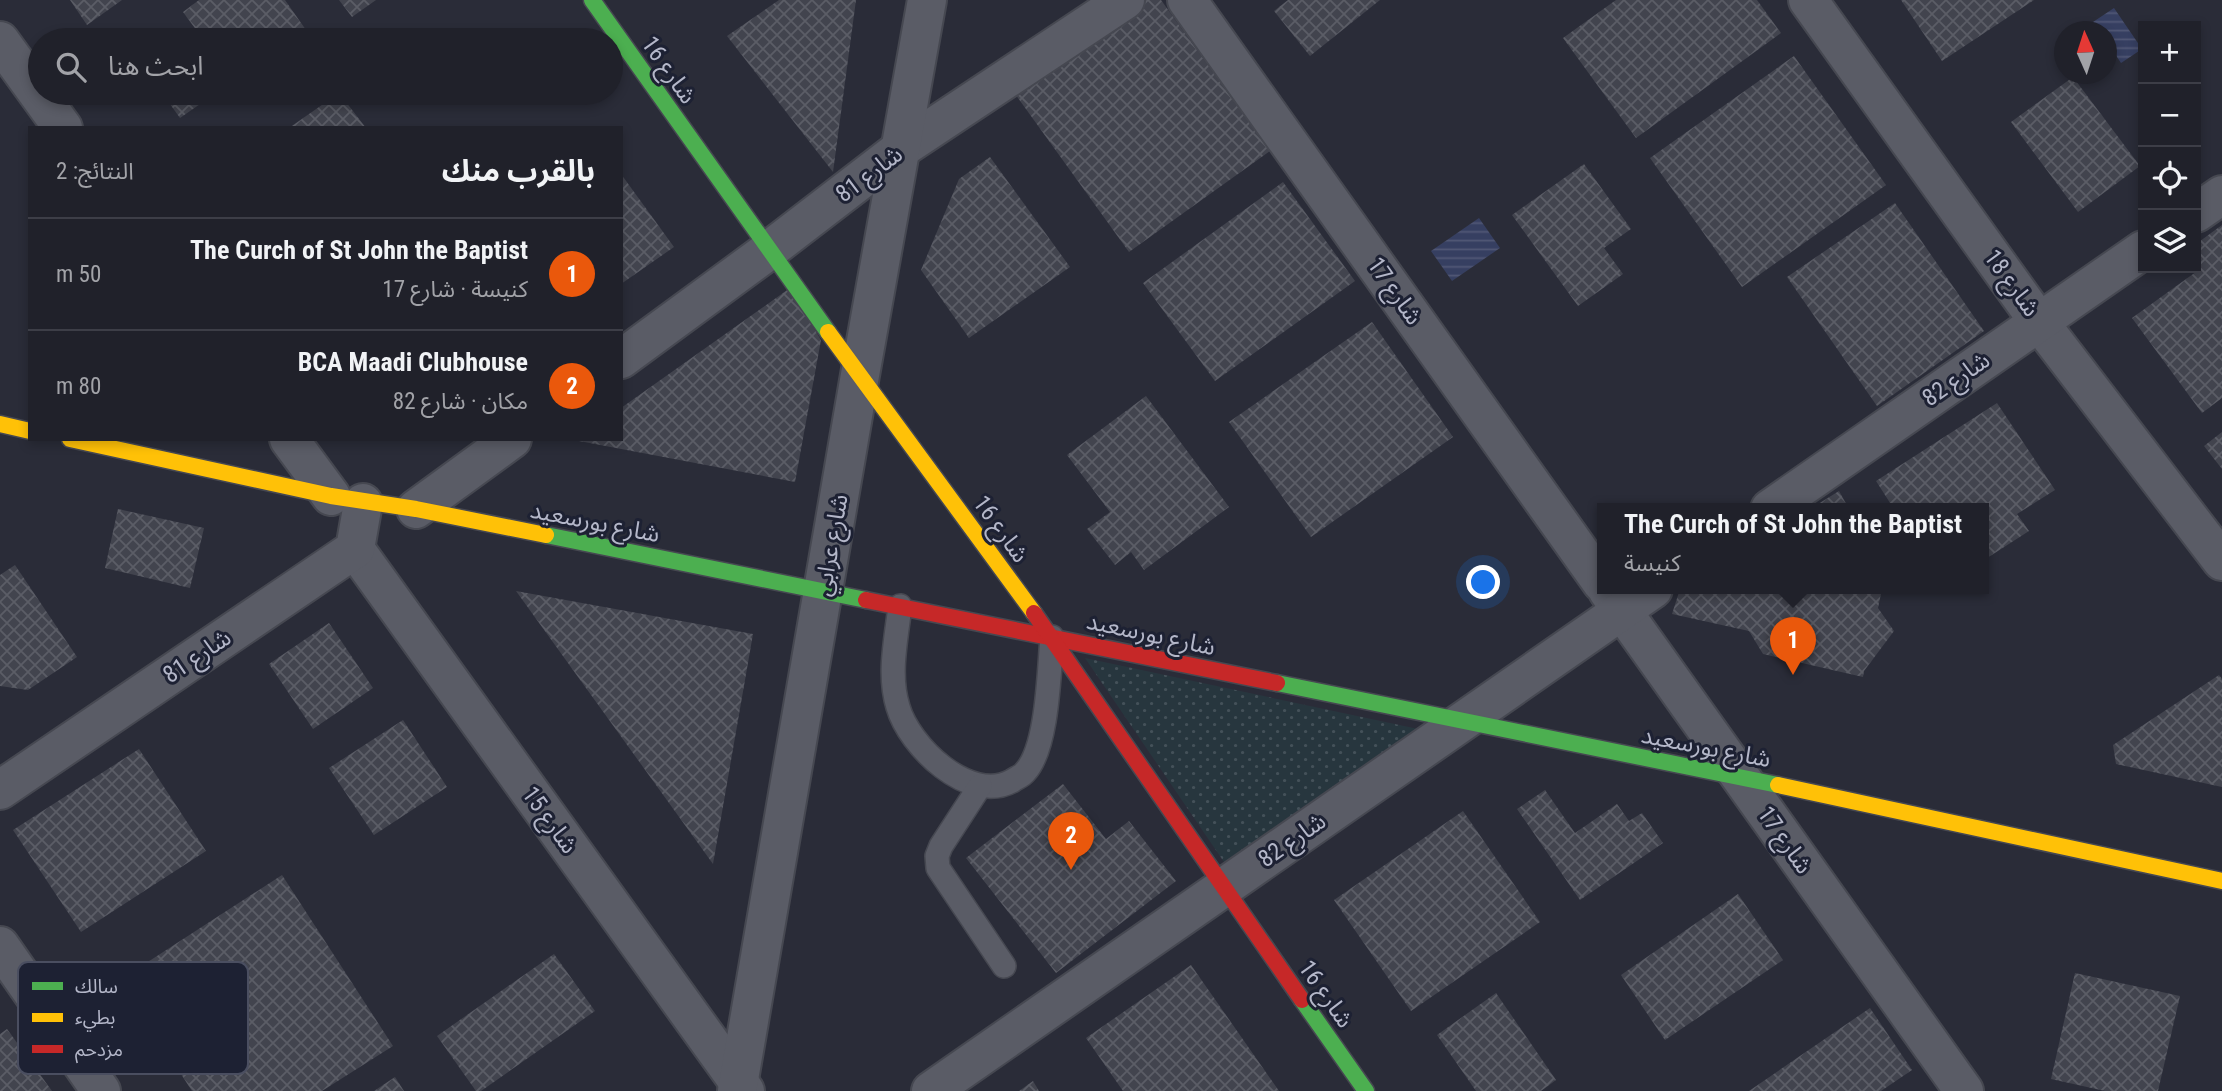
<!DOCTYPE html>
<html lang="ar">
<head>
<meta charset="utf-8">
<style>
  :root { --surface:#20212a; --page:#282932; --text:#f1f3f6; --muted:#a2a3a8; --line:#3d3e47; --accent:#ea580c }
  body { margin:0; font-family:"Roboto Condensed","Noto Sans Arabic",sans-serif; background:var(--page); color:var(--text); direction:rtl }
  .controls { position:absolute; right:21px; top:21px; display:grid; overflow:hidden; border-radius:0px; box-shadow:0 4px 10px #0003 }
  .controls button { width:63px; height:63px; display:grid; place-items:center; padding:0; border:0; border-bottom:2px solid var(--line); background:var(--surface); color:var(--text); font:35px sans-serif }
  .compass { position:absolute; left:2054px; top:21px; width:63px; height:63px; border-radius:50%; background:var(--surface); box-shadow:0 4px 10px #0003; rotate:357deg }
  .you { position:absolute; left:1484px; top:583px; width:24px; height:24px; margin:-18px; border:5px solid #fff; border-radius:50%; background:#1a73e8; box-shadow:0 0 0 10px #1a73e833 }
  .badge { display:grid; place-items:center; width:46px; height:46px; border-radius:50%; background:var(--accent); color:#fff; font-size:23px; font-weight:700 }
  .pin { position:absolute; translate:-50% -58px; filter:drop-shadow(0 2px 4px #0008) }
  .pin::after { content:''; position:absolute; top:37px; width:24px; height:21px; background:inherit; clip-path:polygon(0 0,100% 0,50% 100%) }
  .popup { position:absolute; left:1597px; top:503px; width:392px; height:91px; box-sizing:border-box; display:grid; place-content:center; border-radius:0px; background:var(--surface); filter:drop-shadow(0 2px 5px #0005); font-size:23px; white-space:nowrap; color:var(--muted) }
  .popup b { font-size:26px; color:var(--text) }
  .popup::after { content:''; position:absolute; left:50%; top:100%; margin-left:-14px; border:14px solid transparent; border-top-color:var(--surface) }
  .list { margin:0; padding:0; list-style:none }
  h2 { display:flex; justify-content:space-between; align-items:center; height:91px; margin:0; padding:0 28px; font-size:30px }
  h2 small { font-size:23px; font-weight:400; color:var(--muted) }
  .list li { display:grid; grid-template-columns:46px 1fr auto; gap:21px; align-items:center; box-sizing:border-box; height:112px; padding:0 28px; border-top:2px solid var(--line) }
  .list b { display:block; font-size:26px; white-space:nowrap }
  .list p { margin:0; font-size:23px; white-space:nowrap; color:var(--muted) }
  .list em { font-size:23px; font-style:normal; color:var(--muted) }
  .icon { flex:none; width:38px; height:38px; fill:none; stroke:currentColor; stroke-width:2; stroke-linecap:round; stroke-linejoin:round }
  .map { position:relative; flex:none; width:2222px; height:1091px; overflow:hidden; direction:ltr }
  .search { position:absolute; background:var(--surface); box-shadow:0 4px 10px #0003; left:28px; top:28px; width:595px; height:77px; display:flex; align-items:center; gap:18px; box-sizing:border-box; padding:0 24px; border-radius:38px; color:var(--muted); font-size:26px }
  .panel { position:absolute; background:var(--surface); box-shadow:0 4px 10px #0003; left:28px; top:126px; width:595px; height:315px; border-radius:0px; direction:rtl }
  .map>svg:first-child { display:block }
</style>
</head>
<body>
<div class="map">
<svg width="2222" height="1091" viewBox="0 0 2222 1091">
  <defs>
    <pattern id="park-dots" width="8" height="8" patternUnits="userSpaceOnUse" patternTransform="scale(1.75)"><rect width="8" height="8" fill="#27363e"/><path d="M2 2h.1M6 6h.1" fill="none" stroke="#445159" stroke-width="1.8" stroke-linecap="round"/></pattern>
    <pattern id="water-rules" width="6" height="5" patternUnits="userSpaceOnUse" patternTransform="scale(1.75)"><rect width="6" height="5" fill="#363f61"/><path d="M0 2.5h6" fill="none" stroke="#515876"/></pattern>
    <pattern id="building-cross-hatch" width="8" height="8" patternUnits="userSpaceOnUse" patternTransform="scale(1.75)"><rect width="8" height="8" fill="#42444e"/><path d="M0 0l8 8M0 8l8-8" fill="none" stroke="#5b5d66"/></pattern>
  </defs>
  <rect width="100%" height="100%" fill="#2a2c38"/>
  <polygon fill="url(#park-dots)" points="1085,658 1423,730 1226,865"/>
  <g fill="url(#water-rules)">
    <polygon points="2114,8 2142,49 2121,63 2107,42 2106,32 2099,31 2093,22"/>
    <polygon points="1479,218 1500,248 1452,281 1431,251"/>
  </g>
  <g fill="url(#building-cross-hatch)">
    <polygon points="70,0 122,0 87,25"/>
    <polygon points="199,0 285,0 306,30 291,40 183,40 197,31 183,12"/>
    <polygon points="339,0 376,0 352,17"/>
    <polygon points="779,0 856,0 833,172 727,36"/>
    <polygon points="1141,0 1161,0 1270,151 1129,252 1013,91"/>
    <polygon points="1288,0 1380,0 1310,56 1274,11"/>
    <polygon points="1616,0 1757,0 1781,33 1636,138 1563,38"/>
    <polygon points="1901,0 2034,0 1942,61"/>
    <polygon points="1794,56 1886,185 1742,287 1650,158"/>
    <polygon points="2073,77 2140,166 2078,212 2011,122"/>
    <polygon points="162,93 216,93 180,118"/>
    <polygon points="339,93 366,128 289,128"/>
    <polygon points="990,157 1070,267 969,338 921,270 959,179"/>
    <polygon points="1584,164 1631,229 1604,248 1623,274 1578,306 1512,215"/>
    <polygon points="621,174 674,247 621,284"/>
    <polygon points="1283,182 1355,281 1215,381 1143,283"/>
    <polygon points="1895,203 1984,331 1877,406 1787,277"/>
    <polygon points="2222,225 2222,398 2202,413 2132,318 2200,269 2196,264 2196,244"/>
    <polygon points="790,288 821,340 795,482 579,441 621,439 621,408"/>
    <polygon points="1372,322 1453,437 1311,537 1229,422"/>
    <polygon points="1146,396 1229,507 1144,570 1131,552 1115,565 1087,529 1110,512 1067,455"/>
    <polygon points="1997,403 2055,490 2017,514 2029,531 1984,560 1984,509 1894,509 1876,481"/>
    <polygon points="2222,432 2222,469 2204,446"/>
    <polygon points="1839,491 1849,509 1810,509"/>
    <polygon points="118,509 204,528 190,588 105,568"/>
    <polygon points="15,565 77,657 28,690 0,686 0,575"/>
    <polygon points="1680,589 1882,589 1878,608 1894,631 1864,671 1863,677 1763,654 1749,631 1672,614"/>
    <polygon points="516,591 753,634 713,864"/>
    <polygon points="329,623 373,688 313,729 269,664"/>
    <polygon points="2219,675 2222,679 2222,787 2116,764 2113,745"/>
    <polygon points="403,720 447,787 374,835 329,768"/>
    <polygon points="139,749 206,851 81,932 13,830"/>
    <polygon points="1063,784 1106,839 1129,821 1176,881 1056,973 966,858"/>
    <polygon points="1545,790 1575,833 1617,804 1629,821 1642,813 1663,843 1580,900 1517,809"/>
    <polygon points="1463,811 1540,922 1411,1011 1334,900"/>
    <polygon points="282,875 393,1046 322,1091 192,1091 120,980"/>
    <polygon points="1738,894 1783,960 1665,1040 1621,975"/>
    <polygon points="554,954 595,1011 481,1091 476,1091 437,1036"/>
    <polygon points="1191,965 1279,1091 1123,1091 1086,1038"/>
    <polygon points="2075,973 2180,996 2158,1091 2105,1091 2051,1079"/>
    <polygon points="1496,993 1556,1080 1541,1091 1476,1091 1437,1035"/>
    <polygon points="1870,1008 1912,1070 1881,1091 1749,1091"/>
    <polygon points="7,1029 52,1091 0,1091 0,1034"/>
    <polygon points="395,1077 404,1091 374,1091"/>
    <polygon points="1033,1081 1039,1091 1019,1091"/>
  </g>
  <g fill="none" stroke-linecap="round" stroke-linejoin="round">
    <defs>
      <g id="lane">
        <path d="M900,606c-4,34 -12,69 -2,101 11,39 71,97 114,74 4,-3 10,-5 13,-9 23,-24 24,-102 27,-135"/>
        <polyline points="980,786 941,846 937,856 938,868 1004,966"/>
      </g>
      <g id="street">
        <polyline points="1187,0 1602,583"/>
        <polyline points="1808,0 2039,322 2222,561"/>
        <polyline points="0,41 63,128"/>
        <polyline points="2196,213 2222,195"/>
        <polyline points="621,359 768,251 902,148 1125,0"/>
        <polyline points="289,439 331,496"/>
        <polyline points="416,509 512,439"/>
        <polyline points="1770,509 2143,250"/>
        <polyline points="355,549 745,1091"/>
        <polyline points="1608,591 1964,1091"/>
        <polyline points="0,790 355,549 363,503"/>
        <polyline points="0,946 101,1091"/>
        <polyline points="737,1091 860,375 927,0"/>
        <polyline points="931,1091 1653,589"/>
      </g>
      <g id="fast">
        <polyline points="592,0 828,332"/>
        <polyline points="546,535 866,600"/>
        <polyline points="1277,683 1778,785"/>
        <polyline points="1302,1000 1366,1091"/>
      </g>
      <g id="slow">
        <polyline points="828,332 1034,613"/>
        <polyline points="0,424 30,431"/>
        <polyline points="70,439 331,496 416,509 546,535"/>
        <polyline points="1778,785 2222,881"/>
      </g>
      <g id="jam">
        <polyline points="866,600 1277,683"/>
        <polyline points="1034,613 1302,1000"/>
      </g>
    </defs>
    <use href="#lane" stroke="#464851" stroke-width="26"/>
    <use href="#street" stroke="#464851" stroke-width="42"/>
    <use href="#fast" stroke="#464851" stroke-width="19"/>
    <use href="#slow" stroke="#464851" stroke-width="19"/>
    <use href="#jam" stroke="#464851" stroke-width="19"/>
    <use href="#lane" stroke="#5a5c66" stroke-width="23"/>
    <use href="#street" stroke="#5a5c66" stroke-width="38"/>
    <use href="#fast" stroke="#4caf50" stroke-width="16"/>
    <use href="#slow" stroke="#ffc107" stroke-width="16"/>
    <use href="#jam" stroke="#c62828" stroke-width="16"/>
  </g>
  <g text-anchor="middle" stroke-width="6" stroke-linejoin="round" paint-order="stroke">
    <g font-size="24" fill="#b4b7c9" stroke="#1d2133">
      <text transform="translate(669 70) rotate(55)" y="8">شارع 16</text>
      <text transform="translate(869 174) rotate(-37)" y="8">شارع 81</text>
      <text transform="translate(2012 283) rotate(54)" y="8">شارع 18</text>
      <text transform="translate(1395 291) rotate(55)" y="8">شارع 17</text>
      <text transform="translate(1956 379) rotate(-35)" y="8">شارع 82</text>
      <text transform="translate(595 522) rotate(11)" y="8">شارع بورسعيد</text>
      <text transform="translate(1001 529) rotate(54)" y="8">شارع 16</text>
      <text transform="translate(831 545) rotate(-80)" y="8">شارع عرابي</text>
      <text transform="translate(1151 634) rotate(12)" y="8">شارع بورسعيد</text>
      <text transform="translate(197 656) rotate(-34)" y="8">شارع 81</text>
      <text transform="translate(1706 747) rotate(11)" y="8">شارع بورسعيد</text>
      <text transform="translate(550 820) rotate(54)" y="8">شارع 15</text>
      <text transform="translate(1292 840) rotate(-35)" y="8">شارع 82</text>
      <text transform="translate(1785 840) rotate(55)" y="8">شارع 17</text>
      <text transform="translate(1326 994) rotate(55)" y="8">شارع 16</text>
    </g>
  </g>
  <rect x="18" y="962" width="230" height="112" rx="10" fill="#1d2133" stroke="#4a4e60" stroke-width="2"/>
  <rect x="32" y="982" width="31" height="8" fill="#4caf50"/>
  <rect x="32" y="1013" width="31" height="9" fill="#ffc107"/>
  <rect x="32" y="1045" width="31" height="8" fill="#c62828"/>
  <g font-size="19" fill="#b4b7c9">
    <text x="75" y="993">سالك</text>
    <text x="75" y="1024">بطيء</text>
    <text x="75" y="1056">مزدحم</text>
  </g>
</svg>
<div class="controls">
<button>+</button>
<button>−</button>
<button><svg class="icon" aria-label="locate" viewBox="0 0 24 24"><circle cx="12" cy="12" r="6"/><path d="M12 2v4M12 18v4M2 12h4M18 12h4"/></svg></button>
<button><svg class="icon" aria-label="layers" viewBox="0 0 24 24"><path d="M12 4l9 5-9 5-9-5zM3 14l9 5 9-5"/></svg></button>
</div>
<svg class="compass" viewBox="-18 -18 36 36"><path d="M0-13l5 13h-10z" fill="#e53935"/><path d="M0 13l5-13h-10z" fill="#a2a3a8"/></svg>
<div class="you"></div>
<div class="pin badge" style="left:1793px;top:675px">1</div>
<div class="popup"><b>The Curch of St John the Baptist</b>كنيسة</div>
<div class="pin badge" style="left:1071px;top:870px">2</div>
<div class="search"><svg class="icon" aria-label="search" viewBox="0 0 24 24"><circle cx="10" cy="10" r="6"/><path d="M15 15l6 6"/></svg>ابحث هنا</div>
<section class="panel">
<h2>بالقرب منك<small>النتائج: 2</small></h2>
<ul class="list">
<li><span class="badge">1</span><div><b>The Curch of St John the Baptist</b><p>كنيسة · شارع 17</p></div><em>50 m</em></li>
<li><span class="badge">2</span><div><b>BCA Maadi Clubhouse</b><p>مكان · شارع 82</p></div><em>80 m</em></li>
</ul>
</section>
</div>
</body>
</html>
